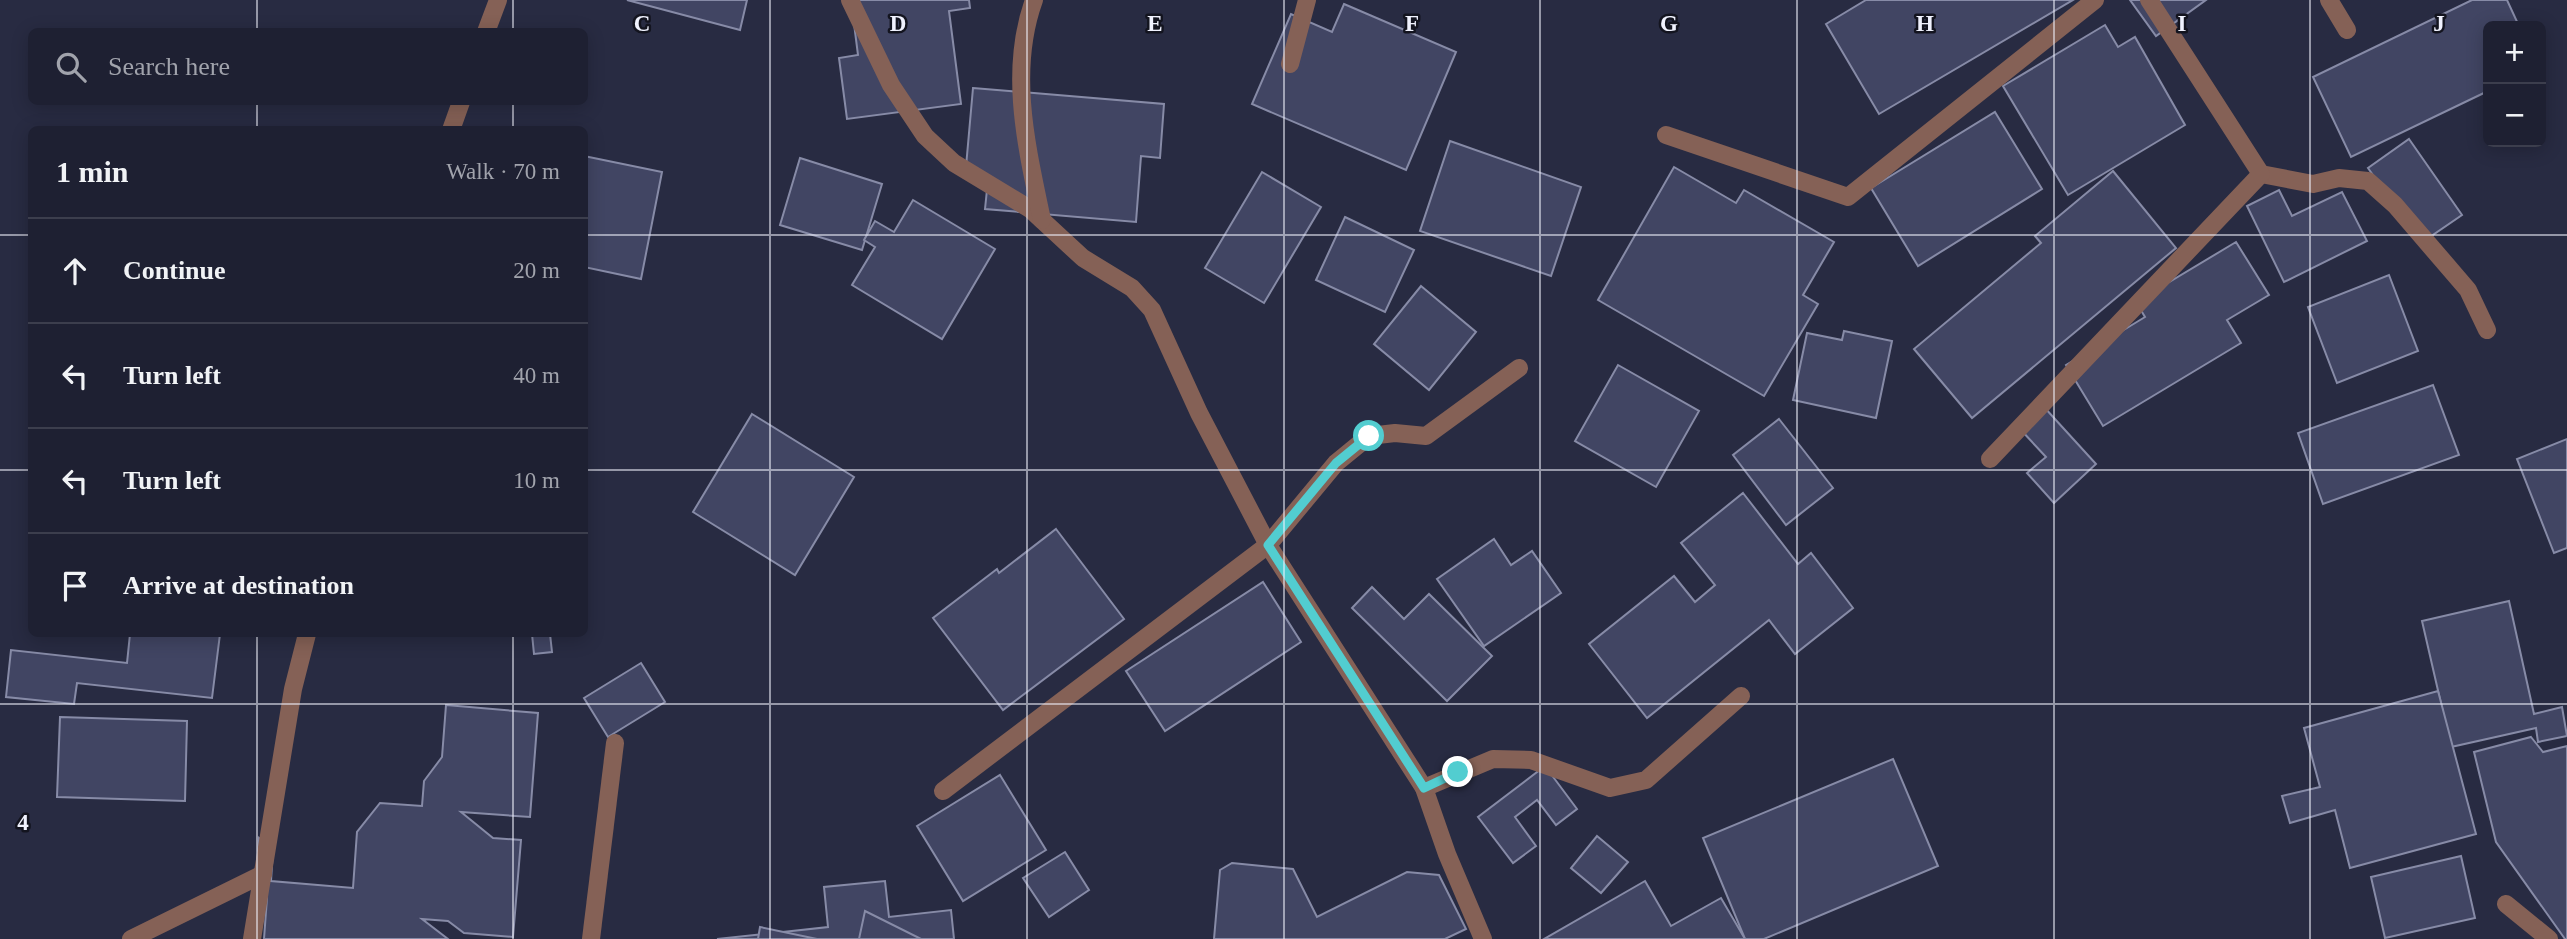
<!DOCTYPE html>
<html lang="en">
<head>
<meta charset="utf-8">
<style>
  :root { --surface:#1e2032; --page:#26283a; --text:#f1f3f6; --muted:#a1a3ac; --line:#3c3e4d }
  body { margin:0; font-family:Georgia,serif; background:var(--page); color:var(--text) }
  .controls { position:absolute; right:21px; top:21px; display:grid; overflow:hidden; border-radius:10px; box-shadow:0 4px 18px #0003 }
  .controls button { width:63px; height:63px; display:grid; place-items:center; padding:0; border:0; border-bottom:2px solid var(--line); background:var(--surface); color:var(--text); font:35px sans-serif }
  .stop { position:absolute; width:21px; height:21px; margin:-16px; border:5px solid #52cdd0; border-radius:50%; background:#fff }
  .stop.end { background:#52cdd0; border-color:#fff; box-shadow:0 2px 7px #0008 }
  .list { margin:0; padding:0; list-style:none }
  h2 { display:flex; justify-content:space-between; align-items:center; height:91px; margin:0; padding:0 28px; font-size:30px }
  h2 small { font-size:23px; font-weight:400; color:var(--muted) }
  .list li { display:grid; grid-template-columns:46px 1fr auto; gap:21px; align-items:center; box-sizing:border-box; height:105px; padding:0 28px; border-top:2px solid var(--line) }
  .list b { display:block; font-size:26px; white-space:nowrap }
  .list em { font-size:23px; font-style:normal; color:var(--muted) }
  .icon { flex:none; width:38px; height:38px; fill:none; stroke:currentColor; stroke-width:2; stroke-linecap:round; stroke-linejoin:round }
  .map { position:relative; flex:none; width:2567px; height:939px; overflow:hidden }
  .search { position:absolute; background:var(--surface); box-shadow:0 4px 18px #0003; left:28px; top:28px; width:560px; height:77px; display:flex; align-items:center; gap:18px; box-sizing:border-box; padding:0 24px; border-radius:10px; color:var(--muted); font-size:26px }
  .panel { position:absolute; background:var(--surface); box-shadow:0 4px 18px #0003; left:28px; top:126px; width:560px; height:511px; border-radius:10px }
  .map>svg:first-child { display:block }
</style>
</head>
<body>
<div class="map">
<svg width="2567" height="939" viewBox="0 0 2567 939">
  <rect width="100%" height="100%" fill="#282b42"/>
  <g fill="#414563" stroke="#878ba7" stroke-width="2">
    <polygon points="627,0 747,0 740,30"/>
    <polygon points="851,0 969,0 970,8 949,11 961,104 847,119 839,58 858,55"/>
    <polygon points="1866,0 2073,0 1879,114 1826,24"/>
    <polygon points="2130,0 2206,0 2156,36"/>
    <polygon points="2472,0 2507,0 2519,26 2488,26 2488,91 2351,157 2313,77"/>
    <polygon points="1344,4 1456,52 1406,170 1252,104 1291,14 1332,32"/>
    <polygon points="2105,25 2118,47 2135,37 2185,125 2068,195 2003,86"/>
    <polygon points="973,88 1164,104 1160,158 1141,156 1136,222 985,209 988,180 965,178"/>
    <polygon points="1995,112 2042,189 1918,266 1871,188"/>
    <polygon points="2409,139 2462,215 2421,243 2368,168"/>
    <polygon points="1450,141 1581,187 1551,276 1420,231"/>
    <polygon points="584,156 662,172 641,279 584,267"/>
    <polygon points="800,158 882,184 862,250 780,225"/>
    <polygon points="1674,167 1736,203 1744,190 1834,242 1803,295 1818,304 1764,396 1598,300"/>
    <polygon points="2113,171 2176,248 1972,418 1914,349 2041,243 2035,236"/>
    <polygon points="1262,172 1321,207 1264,303 1205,268"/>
    <polygon points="2279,190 2292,216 2342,192 2367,241 2284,282 2247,206"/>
    <polygon points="913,200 995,249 942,339 852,285 875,247 864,240 875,221 894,232"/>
    <polygon points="1345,217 1414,250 1385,312 1316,280"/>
    <polygon points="2236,242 2269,295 2227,320 2241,343 2103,426 2066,365 2145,317 2136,302"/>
    <polygon points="2389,275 2418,351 2337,383 2308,307"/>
    <polygon points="1421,286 1476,332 1429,390 1374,344"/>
    <polygon points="1844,331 1892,341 1876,418 1793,400 1807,333 1842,340"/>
    <polygon points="1618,365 1699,411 1656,487 1575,441"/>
    <polygon points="2433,385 2459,455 2323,504 2298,433"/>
    <polygon points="2044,407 2096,464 2054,503 2027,473 2046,457 2020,429"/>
    <polygon points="752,414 854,477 795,575 693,512"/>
    <polygon points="1779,419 1833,488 1786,525 1733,455"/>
    <polygon points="2567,439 2567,548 2554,553 2517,459"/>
    <polygon points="1743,493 1798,564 1811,553 1853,608 1795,654 1769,620 1647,718 1589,644 1674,576 1695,602 1715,585 1681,543"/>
    <polygon points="1056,529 1124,619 1003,710 933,618 997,569 999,573"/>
    <polygon points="1494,539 1511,565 1532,551 1561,593 1484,646 1437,579"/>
    <polygon points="1263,582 1301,642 1165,731 1126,671"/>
    <polygon points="1372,587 1404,619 1429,594 1492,656 1447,701 1352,608"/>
    <polygon points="2509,601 2534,714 2562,707 2567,736 2538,742 2536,728 2451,747 2422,621"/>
    <polygon points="130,634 220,634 212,698 77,683 74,704 6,697 11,650 127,663"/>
    <polygon points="532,634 550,634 552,652 534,654"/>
    <polygon points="641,663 665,702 608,737 584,698"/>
    <polygon points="2438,691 2476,834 2350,868 2335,810 2290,823 2282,796 2320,787 2304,728"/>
    <polygon points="446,705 538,713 530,817 461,812 493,838 521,840 513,937 464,933 448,921 422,919 448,939 264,939 267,898 255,897 259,838 273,849 271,881 353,888 357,832 380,803 422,806 424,781 442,757"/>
    <polygon points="60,717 187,721 185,801 57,797"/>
    <polygon points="2531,737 2543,752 2567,746 2567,939 2565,939 2496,842 2474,752"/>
    <polygon points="1893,759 1938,866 1764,939 1745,939 1703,838"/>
    <polygon points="1545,766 1577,809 1556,825 1537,800 1515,817 1536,846 1513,863 1478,817"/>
    <polygon points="1000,775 1046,850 963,901 917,826"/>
    <polygon points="1597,836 1628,862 1601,893 1571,868"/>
    <polygon points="1065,852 1089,890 1049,917 1023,878"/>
    <polygon points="2461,856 2475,918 2385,938 2371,877"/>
    <polygon points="1232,863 1293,869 1317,917 1407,872 1439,875 1466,929 1445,939 1214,939 1220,870"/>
    <polygon points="885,881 889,917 951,910 954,939 717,939 828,927 824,887"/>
    <polygon points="1645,881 1671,926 1721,898 1745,939 1544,939"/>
    <polygon points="865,911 921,939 859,939"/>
    <polygon points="760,927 817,939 758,939"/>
  </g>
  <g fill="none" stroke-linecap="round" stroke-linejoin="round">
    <g stroke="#856156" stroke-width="18">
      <polyline points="850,0 891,85 925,136 954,163 1030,209 1083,258 1132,288 1152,310 1199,413 1268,545 1424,788 1447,854 1483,939"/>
      <path d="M1034,0c-26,72 -7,148 8,220"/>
      <polyline points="2329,0 2347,30"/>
      <polyline points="486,32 498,0"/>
      <polyline points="1290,64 1307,0"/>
      <polyline points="451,130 461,102"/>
      <polyline points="1666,135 1848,197 2095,0"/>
      <polyline points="2261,174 2313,184 2339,178 2368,181 2395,205 2468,290 2487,330"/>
      <polyline points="1990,459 2261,174 2149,0"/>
      <polyline points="1424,788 1493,759 1531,760 1610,788 1646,780 1741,696"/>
      <polyline points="943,791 1268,545 1336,463 1369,436 1395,433 1426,436 1519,368"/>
      <polyline points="2506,904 2549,939"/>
      <polyline points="131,939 263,874"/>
      <polyline points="252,939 293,689 307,634"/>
      <polyline points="591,939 615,743"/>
    </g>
  </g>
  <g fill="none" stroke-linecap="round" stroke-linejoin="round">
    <polyline stroke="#52cdd0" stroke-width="9" points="1369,436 1336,463 1268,545 1424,788 1458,772"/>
  </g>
  <path fill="none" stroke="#f0f2fe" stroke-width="2" stroke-opacity="0.55" d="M257,0v32M513,0v32M770,0v939M1027,0v939M1284,0v939M1540,0v939M1797,0v939M2054,0v939M2310,0v939M257,102v28M513,102v28M0,235h32M584,235h1983M0,470h32M584,470h1983M257,634v305M513,634v305M0,704h2567"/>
  <g font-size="23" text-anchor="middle" font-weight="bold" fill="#f0f2fe" stroke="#13141f" stroke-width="5" stroke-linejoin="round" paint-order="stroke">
    <text x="642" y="31">C</text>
    <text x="898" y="31">D</text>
    <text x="1155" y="31">E</text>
    <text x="1412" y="31">F</text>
    <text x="1669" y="31">G</text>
    <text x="1925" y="31">H</text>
    <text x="2182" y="31">I</text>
    <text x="2439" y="31">J</text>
    <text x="23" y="830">4</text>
  </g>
</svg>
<div class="controls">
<button>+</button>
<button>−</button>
</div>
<div class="stop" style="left:1369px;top:436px"></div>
<div class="stop end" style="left:1458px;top:772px"></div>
<div class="search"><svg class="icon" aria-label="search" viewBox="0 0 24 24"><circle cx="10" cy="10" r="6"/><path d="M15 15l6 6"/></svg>Search here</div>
<section class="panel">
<h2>1 min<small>Walk · 70 m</small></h2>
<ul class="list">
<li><svg class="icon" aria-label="ahead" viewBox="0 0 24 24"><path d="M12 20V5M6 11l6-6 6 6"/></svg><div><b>Continue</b></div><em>20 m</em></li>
<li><svg class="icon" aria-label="left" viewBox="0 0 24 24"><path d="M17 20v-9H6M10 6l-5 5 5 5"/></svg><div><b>Turn left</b></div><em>40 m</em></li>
<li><svg class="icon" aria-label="left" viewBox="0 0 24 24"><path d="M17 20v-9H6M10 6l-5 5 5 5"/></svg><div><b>Turn left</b></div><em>10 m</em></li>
<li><svg class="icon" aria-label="arrive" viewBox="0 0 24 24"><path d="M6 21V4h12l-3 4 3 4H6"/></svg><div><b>Arrive at destination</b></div></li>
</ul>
</section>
</div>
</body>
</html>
